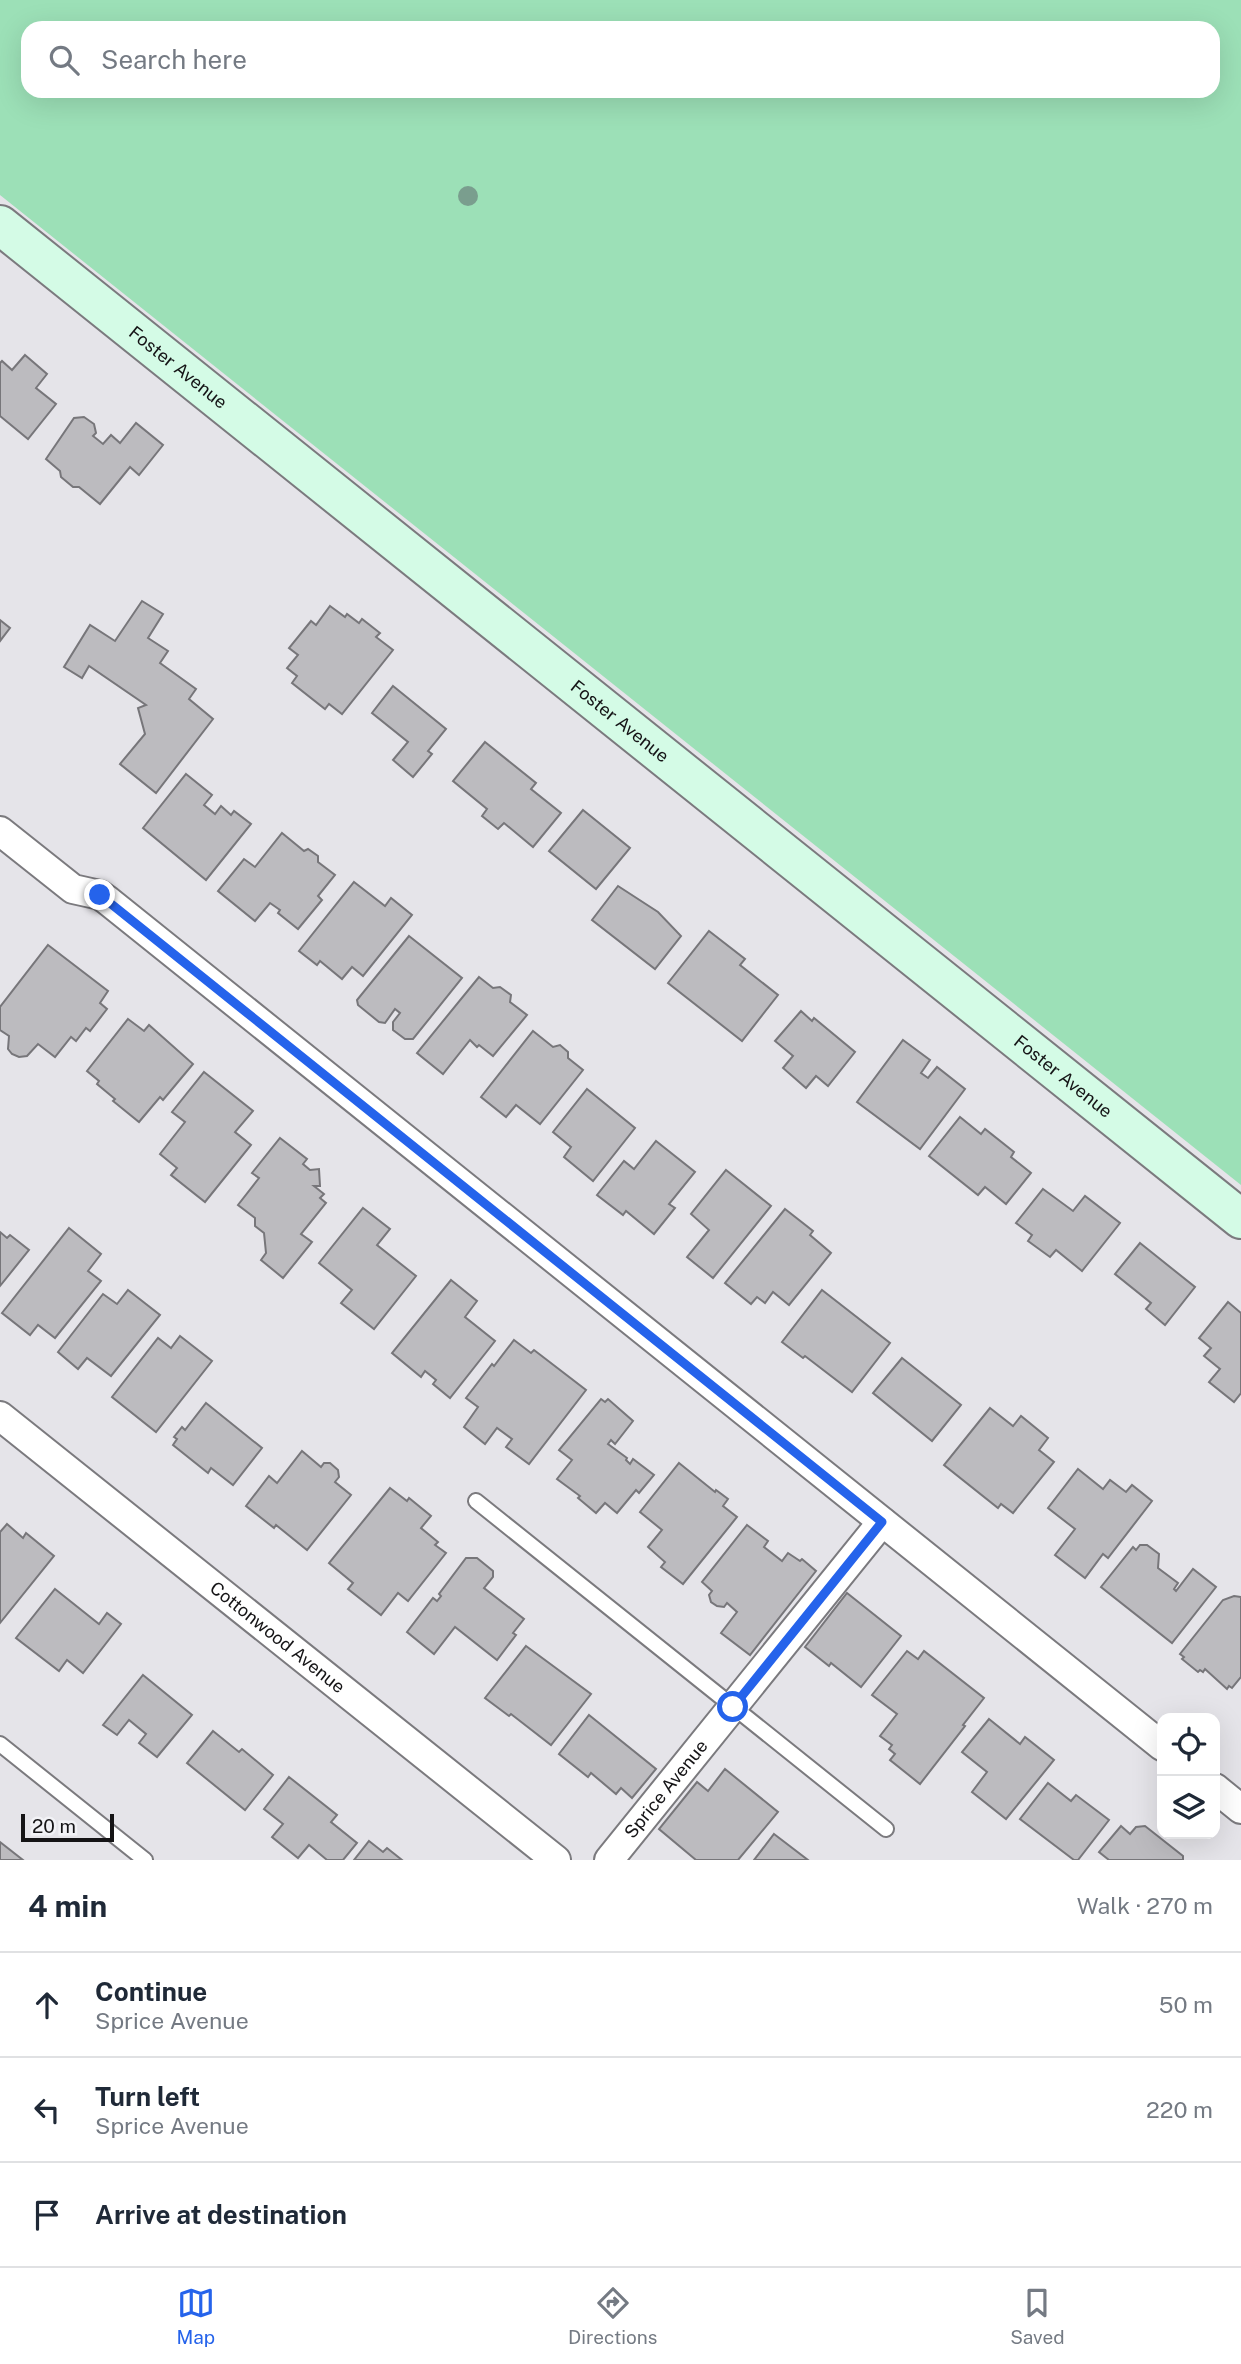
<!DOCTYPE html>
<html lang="en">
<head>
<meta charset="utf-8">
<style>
  :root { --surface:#fff; --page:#f6f6f7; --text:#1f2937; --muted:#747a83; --line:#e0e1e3; --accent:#2563eb }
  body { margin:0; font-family:"Public Sans",sans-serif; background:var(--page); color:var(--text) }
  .controls { position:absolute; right:21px; bottom:21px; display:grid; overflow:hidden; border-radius:14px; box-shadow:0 7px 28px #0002 }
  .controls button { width:63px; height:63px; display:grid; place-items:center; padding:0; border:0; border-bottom:2px solid var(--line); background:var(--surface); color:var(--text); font:35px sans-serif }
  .scale { position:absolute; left:21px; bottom:18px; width:93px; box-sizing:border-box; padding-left:7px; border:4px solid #151416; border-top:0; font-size:19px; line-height:24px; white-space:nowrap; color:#151416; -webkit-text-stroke:5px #f2f2f6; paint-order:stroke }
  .stop { position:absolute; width:21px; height:21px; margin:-16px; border:5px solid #2563eb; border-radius:50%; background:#fff }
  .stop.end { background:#2563eb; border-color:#fff; box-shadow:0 2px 7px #0008 }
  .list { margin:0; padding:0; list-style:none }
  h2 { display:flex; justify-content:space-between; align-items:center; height:91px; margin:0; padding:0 28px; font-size:30px }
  h2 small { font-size:23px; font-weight:400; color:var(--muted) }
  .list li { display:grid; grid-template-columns:46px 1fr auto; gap:21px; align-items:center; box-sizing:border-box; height:105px; padding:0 28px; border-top:2px solid var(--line) }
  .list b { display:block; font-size:26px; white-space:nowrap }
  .list p { margin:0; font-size:23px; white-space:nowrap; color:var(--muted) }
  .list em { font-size:23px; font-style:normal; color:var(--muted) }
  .icon { flex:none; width:38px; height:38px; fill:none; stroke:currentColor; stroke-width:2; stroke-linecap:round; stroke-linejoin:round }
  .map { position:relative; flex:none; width:1241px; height:1860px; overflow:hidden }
  .search { position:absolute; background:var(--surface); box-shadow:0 7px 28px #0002; left:21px; right:21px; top:21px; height:77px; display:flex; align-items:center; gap:18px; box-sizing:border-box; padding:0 24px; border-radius:21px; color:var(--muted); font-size:26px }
  .sheet { height:406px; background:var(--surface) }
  nav { display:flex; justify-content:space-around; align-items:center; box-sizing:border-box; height:98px; border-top:2px solid var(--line); background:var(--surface); font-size:19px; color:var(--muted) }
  nav a { display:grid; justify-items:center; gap:4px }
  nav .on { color:var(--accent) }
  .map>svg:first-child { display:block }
</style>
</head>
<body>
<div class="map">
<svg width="1241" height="1860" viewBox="0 0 1241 1860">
  <rect width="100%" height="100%" fill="#e5e4e9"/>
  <path fill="#9ce0b7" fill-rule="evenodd" d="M0,0h1241v1185l-1241,-990zM1213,28v63h-1185v-63z"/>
  <g fill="#bcbbbf" stroke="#77767a" stroke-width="2">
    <polygon points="25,355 47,374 36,388 56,404 28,439 0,416 0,363 2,361 12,370"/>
    <polygon points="84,417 94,424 96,433 93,436 103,444 111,435 120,443 136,423 163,445 139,475 130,467 100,504 79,487 73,487 61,477 60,471 46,459 74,418"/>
    <polygon points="142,601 163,614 148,638 168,651 160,663 196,689 189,699 213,719 156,793 120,764 145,734 138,708 146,705 89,666 82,678 64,667 90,625 115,641"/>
    <polygon points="330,606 345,617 347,614 359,623 362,619 380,633 376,637 393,650 342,714 329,704 325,709 292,683 297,676 287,668 298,655 289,648 311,621 316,625"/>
    <polygon points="0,620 10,628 0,641"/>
    <polygon points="393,686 446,729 428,751 432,754 413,777 393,760 408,742 372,713"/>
    <polygon points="485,742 536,783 531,789 561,813 533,847 504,823 498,829 482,816 487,809 453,781"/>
    <polygon points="186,774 212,795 204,805 215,814 221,806 231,815 234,811 251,824 206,880 143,828"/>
    <polygon points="583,810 630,848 596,889 549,851"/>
    <polygon points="282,833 304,851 308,849 318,856 318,862 335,875 318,896 322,900 298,929 278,913 280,910 270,903 255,921 218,891 244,859 255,867"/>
    <polygon points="354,882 385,906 391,898 412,915 363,976 352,967 342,979 320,961 317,965 299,951"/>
    <polygon points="618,886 658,912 681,936 655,969 592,920"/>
    <polygon points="709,931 745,959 740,965 778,995 742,1041 668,983"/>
    <polygon points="409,936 462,978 413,1039 405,1039 393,1030 393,1022 400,1013 395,1009 385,1023 379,1022 358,1005 357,1000"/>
    <polygon points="48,945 108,991 100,1003 107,1009 90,1031 86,1028 76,1041 71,1037 55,1057 38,1044 27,1056 19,1057 12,1054 8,1049 9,1036 0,1030 0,1007"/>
    <polygon points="479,977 493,988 500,987 511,995 510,1002 527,1015 493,1056 479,1045 477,1047 470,1040 443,1074 417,1053"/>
    <polygon points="801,1011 812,1021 814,1018 855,1052 828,1086 816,1076 806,1088 783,1068 793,1056 775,1041"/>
    <polygon points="128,1019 144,1031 149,1025 193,1064 163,1100 160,1097 139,1122 113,1101 115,1099 97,1084 99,1081 87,1071"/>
    <polygon points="533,1031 553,1047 560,1045 568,1052 568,1058 583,1070 540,1124 516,1105 506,1117 481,1097"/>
    <polygon points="903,1040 930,1060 921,1073 928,1078 937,1067 965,1089 920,1149 857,1102"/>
    <polygon points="204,1072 253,1111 235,1132 251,1145 205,1202 171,1175 177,1168 160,1154 185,1122 172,1112"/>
    <polygon points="587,1089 635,1128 593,1181 564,1157 571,1147 553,1132"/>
    <polygon points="960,1117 981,1134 985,1129 1014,1152 1011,1157 1031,1173 1006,1204 985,1187 978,1195 929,1156"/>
    <polygon points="280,1138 307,1159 303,1164 310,1170 319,1169 320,1186 314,1186 324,1194 320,1198 326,1203 301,1234 312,1242 283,1278 261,1260 266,1253 264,1233 255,1226 255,1218 238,1205 259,1178 252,1173"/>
    <polygon points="656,1141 695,1172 669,1204 675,1208 654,1234 626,1211 623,1215 597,1195 624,1161 634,1169"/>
    <polygon points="726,1170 771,1206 713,1278 687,1257 709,1230 691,1214"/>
    <polygon points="1043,1189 1073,1211 1085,1196 1120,1223 1082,1271 1056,1250 1050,1257 1028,1241 1032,1235 1016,1223"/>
    <polygon points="363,1208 390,1229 377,1245 416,1276 374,1329 341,1303 352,1290 319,1263"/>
    <polygon points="785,1209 813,1231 810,1235 831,1253 789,1305 773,1292 765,1303 757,1297 751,1304 725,1283"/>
    <polygon points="69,1228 101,1254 88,1271 101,1281 55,1338 38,1325 30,1335 2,1313"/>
    <polygon points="0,1232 7,1238 10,1235 29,1250 0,1286"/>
    <polygon points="1140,1243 1195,1287 1165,1325 1146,1309 1151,1303 1115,1274"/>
    <polygon points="451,1280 477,1301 465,1317 495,1341 450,1398 433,1384 436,1380 425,1371 421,1377 392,1353"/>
    <polygon points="128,1290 160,1315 111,1376 87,1358 78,1369 58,1352 103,1294 117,1304"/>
    <polygon points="822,1290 890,1343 852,1392 805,1356 803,1358 782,1342"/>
    <polygon points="1228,1302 1241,1313 1241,1393 1234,1402 1209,1382 1220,1369 1204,1356 1211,1348 1199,1338"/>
    <polygon points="180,1336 212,1361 156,1432 112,1397 158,1338 171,1348"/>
    <polygon points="514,1340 531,1353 534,1350 586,1390 529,1464 506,1447 512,1439 497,1428 485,1444 464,1427 478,1407 466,1398 492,1364 494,1366"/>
    <polygon points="902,1358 961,1405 932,1441 873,1393"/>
    <polygon points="601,1399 605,1402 608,1399 633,1421 615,1444 611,1440 608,1444 627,1458 626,1460 630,1464 633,1459 654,1475 639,1493 636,1490 617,1513 605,1503 596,1513 578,1498 580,1496 557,1479 572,1460 559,1450"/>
    <polygon points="206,1403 262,1448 233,1485 211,1468 208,1473 173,1445 177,1439 174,1437 182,1427 185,1430"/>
    <polygon points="990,1408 1013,1426 1021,1416 1048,1438 1039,1450 1054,1462 1013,1513 1001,1504 998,1508 944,1465"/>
    <polygon points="302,1451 321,1467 324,1463 330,1463 338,1470 339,1477 335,1482 351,1495 307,1550 276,1525 274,1528 246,1506 269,1476 277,1483"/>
    <polygon points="679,1463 715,1492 716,1490 728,1499 723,1506 737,1517 683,1584 661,1567 665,1562 648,1547 662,1530 640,1512"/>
    <polygon points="1078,1469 1103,1489 1110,1480 1126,1492 1132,1485 1152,1501 1108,1558 1103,1554 1085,1578 1055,1555 1075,1529 1048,1508"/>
    <polygon points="390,1488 407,1501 409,1498 431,1516 421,1528 438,1542 435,1545 446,1553 408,1601 398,1593 381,1615 348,1589 353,1583 329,1563"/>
    <polygon points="7,1524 23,1538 26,1533 54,1556 0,1623 0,1532"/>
    <polygon points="747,1525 768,1541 764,1547 782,1561 788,1553 800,1561 802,1559 816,1571 750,1655 721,1633 737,1612 727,1603 724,1607 717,1606 711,1602 709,1595 712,1591 702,1582"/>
    <polygon points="1140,1545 1147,1545 1159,1554 1158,1568 1178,1583 1174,1589 1176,1591 1193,1569 1216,1587 1172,1643 1101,1587 1133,1547 1136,1550"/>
    <polygon points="466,1558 477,1558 493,1571 493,1577 484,1588 524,1619 513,1633 516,1635 497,1660 455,1627 434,1654 407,1632 433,1598 437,1601 441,1596 439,1594"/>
    <polygon points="55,1589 99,1624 107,1613 121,1624 83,1673 67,1660 59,1671 16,1638"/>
    <polygon points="847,1593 901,1636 861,1687 831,1663 829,1666 805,1647"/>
    <polygon points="1234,1596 1241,1597 1241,1677 1232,1688 1229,1686 1227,1689 1205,1669 1203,1672 1200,1670 1198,1672 1182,1659 1184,1657 1180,1654 1223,1600"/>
    <polygon points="526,1646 591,1694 551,1745 511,1714 509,1716 485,1698"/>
    <polygon points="907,1651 918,1659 924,1651 984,1698 963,1725 965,1726 920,1784 890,1760 895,1754 889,1749 892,1745 880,1736 897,1714 872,1695"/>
    <polygon points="143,1675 192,1715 157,1757 139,1743 146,1734 129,1720 117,1735 103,1725"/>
    <polygon points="589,1715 656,1769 632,1798 621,1788 616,1794 591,1773 588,1777 559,1754"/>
    <polygon points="989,1719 1020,1744 1025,1737 1054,1760 1006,1819 972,1792 987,1772 962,1752"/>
    <polygon points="213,1731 239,1752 242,1749 273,1775 245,1810 187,1763"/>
    <polygon points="725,1769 778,1812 738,1860 696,1860 659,1829 697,1782 708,1791"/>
    <polygon points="289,1777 337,1815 331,1822 357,1843 343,1860 327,1860 309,1845 298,1858 272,1837 283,1824 264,1809"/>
    <polygon points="1048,1783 1071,1801 1076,1795 1109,1820 1078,1860 1074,1860 1020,1819"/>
    <polygon points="1121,1826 1130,1834 1136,1827 1145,1826 1183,1856 1183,1860 1109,1860 1099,1852"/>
    <polygon points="774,1834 808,1860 754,1860"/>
    <polygon points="369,1841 383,1852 387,1848 402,1860 354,1860"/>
    <polygon points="0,1842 23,1860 0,1860"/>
  </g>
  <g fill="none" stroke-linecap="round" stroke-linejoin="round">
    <defs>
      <g id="lane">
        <polyline points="476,1501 886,1829"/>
        <polyline points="0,1744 145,1860"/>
      </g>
      <g id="street">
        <polyline points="0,831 73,889 100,895 107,900 1162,1746"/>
        <path id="s1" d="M0,1416l556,444"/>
        <polyline points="1215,1788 1241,1809"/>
        <path id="s2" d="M609,1860l273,-338"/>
      </g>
      <g id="secondary">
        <path id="s3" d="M0,225l1241,994"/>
      </g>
    </defs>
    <use href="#lane" stroke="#7b7a7e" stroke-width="18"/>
    <use href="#street" stroke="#7b7a7e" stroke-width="32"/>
    <use href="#secondary" stroke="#7b7a7e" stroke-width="42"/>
    <use href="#lane" stroke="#fff" stroke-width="14"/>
    <use href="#street" stroke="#fff" stroke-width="28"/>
    <use href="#secondary" stroke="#d4fbe6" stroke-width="38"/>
  </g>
  <circle fill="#7a9e8e" cx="468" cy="196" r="10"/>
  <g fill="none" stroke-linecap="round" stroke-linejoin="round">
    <polyline stroke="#2563eb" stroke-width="9" points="100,895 882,1522 733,1707"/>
  </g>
  <g text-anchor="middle" stroke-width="7" stroke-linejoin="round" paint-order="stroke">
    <g font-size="18" fill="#151416" stroke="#f2f2f6">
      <text dy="6" stroke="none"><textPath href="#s3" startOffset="228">Foster Avenue</textPath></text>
      <text dy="6" stroke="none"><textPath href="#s3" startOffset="794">Foster Avenue</textPath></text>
      <text dy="6" stroke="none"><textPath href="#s3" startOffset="1362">Foster Avenue</textPath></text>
      <text dy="6" stroke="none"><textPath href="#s1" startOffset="355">Cottonwood Avenue</textPath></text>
      <text dy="6" stroke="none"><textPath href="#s2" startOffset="91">Sprice Avenue</textPath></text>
    </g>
  </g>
</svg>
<div class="controls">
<button><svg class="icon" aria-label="locate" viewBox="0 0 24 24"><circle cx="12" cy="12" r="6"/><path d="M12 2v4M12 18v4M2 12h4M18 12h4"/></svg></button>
<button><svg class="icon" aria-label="layers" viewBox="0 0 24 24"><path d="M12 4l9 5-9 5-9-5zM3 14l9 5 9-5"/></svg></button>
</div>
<div class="scale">20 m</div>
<div class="stop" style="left:733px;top:1707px"></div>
<div class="stop end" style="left:100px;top:895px"></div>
<div class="search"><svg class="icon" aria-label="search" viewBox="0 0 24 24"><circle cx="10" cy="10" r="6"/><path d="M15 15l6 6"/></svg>Search here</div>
</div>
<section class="sheet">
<h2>4 min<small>Walk · 270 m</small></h2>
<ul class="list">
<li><svg class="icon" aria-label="ahead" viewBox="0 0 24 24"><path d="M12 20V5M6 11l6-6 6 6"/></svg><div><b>Continue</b><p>Sprice Avenue</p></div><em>50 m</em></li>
<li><svg class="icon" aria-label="left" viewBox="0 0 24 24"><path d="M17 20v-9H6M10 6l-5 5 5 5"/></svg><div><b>Turn left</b><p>Sprice Avenue</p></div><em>220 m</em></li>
<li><svg class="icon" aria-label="arrive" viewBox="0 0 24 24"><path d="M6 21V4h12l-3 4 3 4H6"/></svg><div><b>Arrive at destination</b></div></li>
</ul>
</section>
<nav>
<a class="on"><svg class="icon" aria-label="map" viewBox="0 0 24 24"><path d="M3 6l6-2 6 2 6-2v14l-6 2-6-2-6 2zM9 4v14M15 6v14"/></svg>Map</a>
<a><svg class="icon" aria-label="directions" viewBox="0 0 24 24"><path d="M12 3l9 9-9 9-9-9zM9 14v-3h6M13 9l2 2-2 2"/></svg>Directions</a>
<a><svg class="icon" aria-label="saved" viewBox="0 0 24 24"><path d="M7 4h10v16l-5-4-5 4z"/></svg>Saved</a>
</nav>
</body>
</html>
